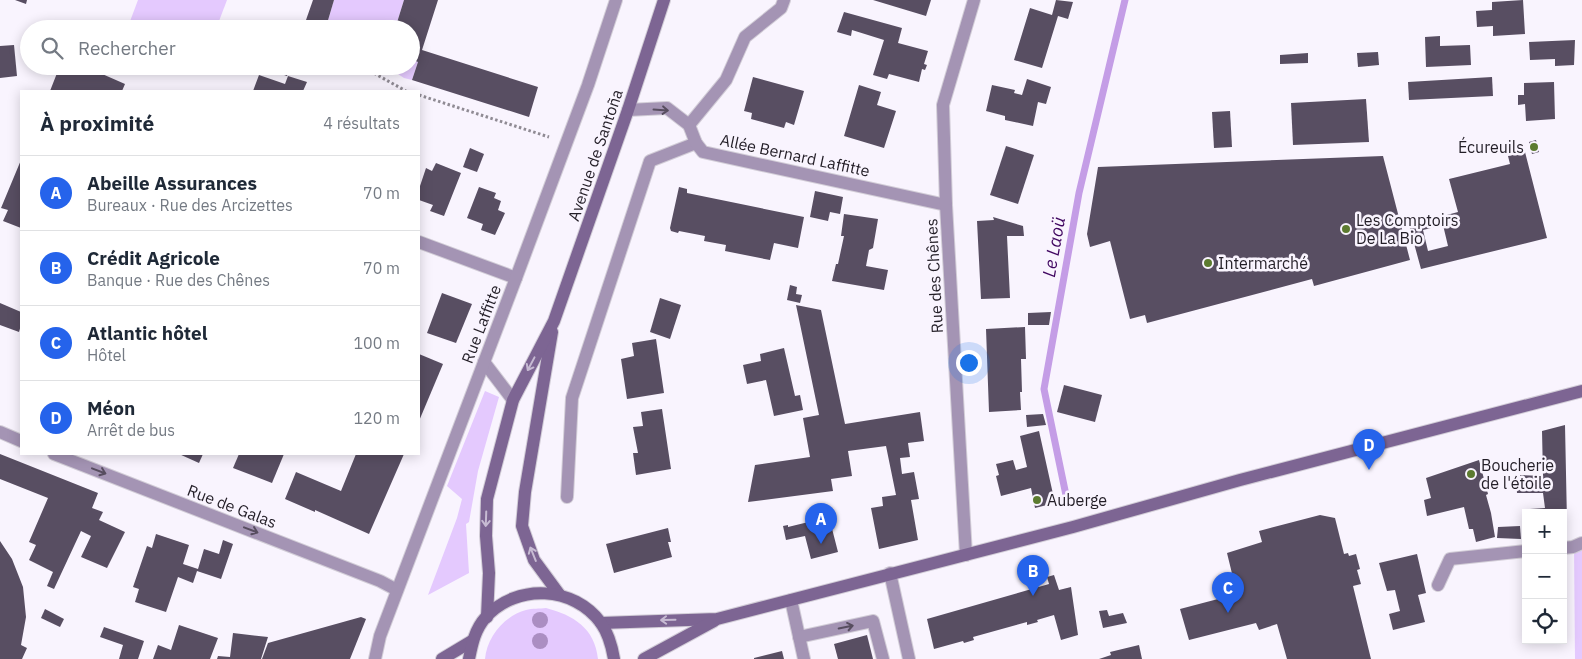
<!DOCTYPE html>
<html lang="fr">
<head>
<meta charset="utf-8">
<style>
  :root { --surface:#fff; --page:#f2f2f3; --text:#1f2937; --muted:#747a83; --line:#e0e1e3; --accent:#2563eb }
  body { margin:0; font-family:"IBM Plex Sans",sans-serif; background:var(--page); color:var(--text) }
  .controls { position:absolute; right:15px; bottom:15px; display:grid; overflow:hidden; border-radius:0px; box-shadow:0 2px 12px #0003 }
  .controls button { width:45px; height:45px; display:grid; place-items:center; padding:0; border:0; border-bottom:1px solid var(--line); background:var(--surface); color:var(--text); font:25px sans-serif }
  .you { position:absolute; left:968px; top:362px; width:18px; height:18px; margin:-12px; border:4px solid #fff; border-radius:50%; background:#1a73e8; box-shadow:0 0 0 8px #1a73e833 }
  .badge { display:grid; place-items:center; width:32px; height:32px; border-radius:50%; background:var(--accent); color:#fff; font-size:16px; font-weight:700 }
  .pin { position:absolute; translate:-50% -41px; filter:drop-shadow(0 1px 2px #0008) }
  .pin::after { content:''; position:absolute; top:26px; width:18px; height:15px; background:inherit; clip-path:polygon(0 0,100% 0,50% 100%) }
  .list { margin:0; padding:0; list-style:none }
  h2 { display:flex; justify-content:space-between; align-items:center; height:65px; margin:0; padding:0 20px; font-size:21px }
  h2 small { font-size:16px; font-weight:400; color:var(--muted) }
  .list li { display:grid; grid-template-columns:32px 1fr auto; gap:15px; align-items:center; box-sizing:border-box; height:75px; padding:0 20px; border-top:1px solid var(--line) }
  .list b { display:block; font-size:19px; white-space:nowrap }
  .list p { margin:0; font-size:16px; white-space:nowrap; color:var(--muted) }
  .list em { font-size:16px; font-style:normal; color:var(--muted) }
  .icon { flex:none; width:28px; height:28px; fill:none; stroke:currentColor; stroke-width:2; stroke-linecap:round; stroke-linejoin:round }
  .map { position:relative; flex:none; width:1582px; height:659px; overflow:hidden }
  .search { position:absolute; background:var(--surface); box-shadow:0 2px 12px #0003; left:20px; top:20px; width:400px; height:55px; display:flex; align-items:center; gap:12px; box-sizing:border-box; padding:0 18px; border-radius:28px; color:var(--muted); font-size:19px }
  .panel { position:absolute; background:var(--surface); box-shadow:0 2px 12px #0003; left:20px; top:90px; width:400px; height:365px; border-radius:0px }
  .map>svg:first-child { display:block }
</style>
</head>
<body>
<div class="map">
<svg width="1582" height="659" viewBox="0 0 1582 659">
  <rect width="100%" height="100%" fill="#f9f4fe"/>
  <g fill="#e4c9fe">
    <polygon points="138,0 227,0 216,29 143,29 129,24"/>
    <polygon points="334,0 404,0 395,29 329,29 326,27"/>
    <polygon points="411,59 418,62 412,80 404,78 386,66 411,66"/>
    <polygon points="485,391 499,397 478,471 469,522 466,524 469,573 428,595 457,518 462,499 447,486"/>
    <polygon points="1582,543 1582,659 1575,659 1574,546"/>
    <path d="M546,608c27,7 49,20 52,51h-113c2,-22 19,-43 41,-49 6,-2 14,-1 20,-2z"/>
  </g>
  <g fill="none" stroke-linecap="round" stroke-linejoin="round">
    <polyline stroke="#c49de6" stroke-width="7" points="1067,500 1044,389 1079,193 1125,0"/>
  </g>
  <g fill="#584e62" fill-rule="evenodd">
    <polygon points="15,0 27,0 26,4"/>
    <polygon points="313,0 334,0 326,27 306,20"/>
    <polygon points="404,0 438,0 422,50 538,87 529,117 412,80 418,62 411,59 411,29 395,29"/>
    <polygon points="873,0 931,0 926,16"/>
    <polygon points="1056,0 1073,2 1068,19 1058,16 1042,68 1014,60 1030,8 1052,15"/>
    <polygon points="1523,0 1525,34 1493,36 1493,26 1477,27 1476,11 1492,10 1492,2"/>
    <polygon points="844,12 902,28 898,43 928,51 924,64 927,65 925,70 922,69 919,82 889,74 887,79 873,75 884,40 852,30 851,36 837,32"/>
    <polygon points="1440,36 1440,46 1470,45 1471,65 1426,67 1425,37"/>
    <polygon points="1575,40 1574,65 1555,66 1555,59 1530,60 1529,42"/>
    <polygon points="14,45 17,76 0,78 0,46"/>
    <polygon points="1378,52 1379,65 1358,67 1357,53"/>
    <polygon points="1308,53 1308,63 1280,64 1280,55"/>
    <polygon points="68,66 84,66 125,84 122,91 50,91 59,68 66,71"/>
    <polygon points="258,66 290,66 287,76"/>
    <polygon points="259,75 285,84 288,76 307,82 303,91 253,91"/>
    <polygon points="753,77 804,91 794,125 786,122 784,128 751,119 752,113 744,111"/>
    <polygon points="1492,77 1493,96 1409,100 1408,82"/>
    <polygon points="1027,79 1051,87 1046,104 1038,102 1033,126 1005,120 1005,116 986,111 992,85 1015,90 1014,93 1022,95"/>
    <polygon points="1554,82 1555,119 1526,121 1525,104 1518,105 1518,95 1524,95 1524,83"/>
    <polygon points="859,85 881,92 877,105 896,111 884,148 844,136"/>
    <polygon points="1366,99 1369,142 1293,145 1291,103"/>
    <polygon points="1230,111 1232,147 1214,148 1212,112"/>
    <polygon points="1536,140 1539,152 1532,154 1529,142"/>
    <polygon points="1006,146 1034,155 1018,204 990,195"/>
    <polygon points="470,148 484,154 477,172 463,167"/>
    <path d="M1525,152l22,86 -126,31 -12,-44 49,-13 -9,-33 61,-15 -2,-8zM1443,225l5,21 -20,5 -5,-21z"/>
    <polygon points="1383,156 1410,260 1314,286 1312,279 1147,323 1145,315 1130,319 1110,241 1090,247 1087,234 1098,167"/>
    <polygon points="21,160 21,228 3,221 8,210 1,208"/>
    <polygon points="436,163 461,173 444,216 430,211 433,205 419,200 419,189 426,168 432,171"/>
    <polygon points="479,187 496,193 494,198 501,201 498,210 505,213 495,235 481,230 483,224 467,218"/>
    <polygon points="679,187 687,189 687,193 804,217 798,248 774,243 770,260 725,251 726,245 704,241 705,236 679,231 678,233 671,231 670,228"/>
    <polygon points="815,191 843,197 840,214 830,212 828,221 810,217"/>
    <polygon points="844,214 878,219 873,248 869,250 866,266 888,270 884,290 832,281 836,264 838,264 844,236 841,236"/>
    <polygon points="993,217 1023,226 1024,236 1007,236 1010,298 981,299 977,221 994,220"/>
    <polygon points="790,285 797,287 796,294 802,295 800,303 787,300"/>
    <polygon points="442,293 472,304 456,343 427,333"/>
    <polygon points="660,298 681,305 670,339 650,332"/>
    <polygon points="0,303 21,312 21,325 19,332 0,325"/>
    <polygon points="796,305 821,310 845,424 920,412 924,441 908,443 910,457 900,458 902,474 914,472 919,499 911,500 918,540 879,549 871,508 883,506 882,497 896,495 886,446 848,451 852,476 831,479 833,491 748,502 755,465 810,457 803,418 819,415"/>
    <polygon points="1051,312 1049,325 1028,325 1028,313"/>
    <polygon points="1025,327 1026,359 1021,359 1022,392 1020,392 1021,410 989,412 986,329"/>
    <polygon points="656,339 664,393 627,399 621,359 634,356 632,343"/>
    <polygon points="784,348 795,396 800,395 803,410 774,416 766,380 747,384 743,365 761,361 760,354"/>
    <polygon points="419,354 443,364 419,421"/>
    <polygon points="1064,385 1102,395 1095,422 1057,412"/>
    <polygon points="662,409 671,469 636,475 633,453 638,453 633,427 643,426 641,412"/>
    <polygon points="1043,414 1046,425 1027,427 1026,415"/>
    <polygon points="1565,425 1567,522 1563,523 1563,513 1530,513 1530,509 1545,508 1543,493 1517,493 1516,479 1520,478 1520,475 1543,476 1542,431"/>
    <polygon points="1039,431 1055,503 1035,508 1031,488 1001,496 996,476 999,475 996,464 1013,460 1016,470 1027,467 1020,436"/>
    <polygon points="0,454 98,493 92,508 103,512 99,520 125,532 107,568 81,557 91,536 81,531 54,589 47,586 53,572 29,560 36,545 29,542 48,498 0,479"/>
    <polygon points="179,454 203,454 199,463"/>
    <polygon points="239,454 284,454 272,483 233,468"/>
    <polygon points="356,454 404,454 369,534 315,510 315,512 285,499 296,472 341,491"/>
    <polygon points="1479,460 1488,494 1486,495 1491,513 1495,537 1476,542 1473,529 1469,529 1464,507 1427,516 1424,500 1431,498 1426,478"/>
    <polygon points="1320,515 1335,518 1344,554 1348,553 1349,556 1356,554 1360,569 1357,570 1361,584 1353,586 1371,659 1287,659 1277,624 1259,630 1256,623 1189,640 1180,609 1237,594 1227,553 1262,542 1259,531"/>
    <polygon points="829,517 838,552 811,559 805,536 786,540 783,526 788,525 788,527"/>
    <polygon points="1520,526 1521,539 1497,538 1498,527"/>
    <polygon points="668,528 671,542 668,542 672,557 614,573 606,544"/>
    <polygon points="156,534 189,545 183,564 198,569 204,549 219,554 223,540 233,544 221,579 197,571 193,583 178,577 166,612 135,602 139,589 133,587 147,546 152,548"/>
    <polygon points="0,541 12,559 23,587 26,617 21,645 27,648 22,659 0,659"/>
    <polygon points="1417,554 1426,593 1418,595 1425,622 1393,630 1389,614 1400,611 1395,590 1387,591 1379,563"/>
    <polygon points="1054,575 1059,590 1071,587 1078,635 1061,640 1054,615 1037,620 1038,622 1027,625 1027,622 973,637 974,640 964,643 963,641 934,649 927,619 1049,584 1047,577"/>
    <polygon points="45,609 64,619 60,627 41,618"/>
    <polygon points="1107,610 1109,616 1123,613 1127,623 1103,628 1099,611"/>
    <polygon points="361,617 366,619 350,659 262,659 268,643"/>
    <polygon points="179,625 218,638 210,659 153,659 158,645 171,650"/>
    <polygon points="104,627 144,641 138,659 119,659 123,645 100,637"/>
    <polygon points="233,633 268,637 261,659 217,659 218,656 230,657"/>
    <polygon points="867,635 873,659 838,659 834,644"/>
    <polygon points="1139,645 1142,659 1099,659 1111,655 1110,652"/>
    <polygon points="782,651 784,659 754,659 754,658"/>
  </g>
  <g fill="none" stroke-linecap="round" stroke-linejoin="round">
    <defs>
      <g id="lane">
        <polyline points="689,125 726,80 745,37 781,8 784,0"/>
        <polyline points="484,362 513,400"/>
        <polyline points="567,497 572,398 650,161 696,143"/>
        <polyline points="1563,548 1573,547 1582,543"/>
        <polyline points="1438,585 1450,559 1526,551"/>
        <polyline points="791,600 804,659"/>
        <polyline points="799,637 873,621 883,659"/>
      </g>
      <g id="street">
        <polyline points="628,110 667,108 689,125 696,143 703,152 946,205"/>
        <polyline points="419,242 516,278"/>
        <polyline points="0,432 21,441"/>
        <polyline points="54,454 380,581 397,590"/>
        <polyline points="966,555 946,205 943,105 974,0"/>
        <polyline points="890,573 909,659"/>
        <polyline points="375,659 380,636 516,278 588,85 616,0"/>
      </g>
      <g id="secondary">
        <polyline points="552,332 525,492 522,526 534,560 559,594"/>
        <polyline points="487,617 489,573 486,536 487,499 513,400 554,321 628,110 664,0"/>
        <polyline points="601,623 717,619 1073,527 1240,480 1582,391"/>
        <polyline points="442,659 472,641"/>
        <path d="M469,659c3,-15 6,-30 17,-42 31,-34 88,-31 115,6 7,10 11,24 13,36"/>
        <polyline points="644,659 714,621"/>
      </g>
    </defs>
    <use href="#lane" stroke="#d2cdd7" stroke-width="14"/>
    <use href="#street" stroke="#d2cdd7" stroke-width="14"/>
    <use href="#secondary" stroke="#d2cdd7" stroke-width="14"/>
    <g stroke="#908b94" stroke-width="3" stroke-dasharray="2.5 2.5" stroke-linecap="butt">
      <polyline points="290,26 295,29"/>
      <polyline points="361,66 406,91"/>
      <polyline points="419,95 549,137"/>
    </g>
    <use href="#lane" stroke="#a494b4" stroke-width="12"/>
    <use href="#street" stroke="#a494b4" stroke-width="12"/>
    <use href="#secondary" stroke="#7d6593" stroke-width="12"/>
  </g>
  <g fill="#ab8ec2">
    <circle cx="540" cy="620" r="8"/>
    <circle cx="540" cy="641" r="8"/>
  </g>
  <defs><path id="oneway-shaft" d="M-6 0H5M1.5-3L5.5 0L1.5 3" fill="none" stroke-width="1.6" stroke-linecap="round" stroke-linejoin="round" transform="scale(1.25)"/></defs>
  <g stroke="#574d5f">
    <use href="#oneway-shaft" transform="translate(661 110) rotate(4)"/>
    <use href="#oneway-shaft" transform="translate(99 471) rotate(21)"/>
    <use href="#oneway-shaft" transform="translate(251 530) rotate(21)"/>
    <use href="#oneway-shaft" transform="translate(846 627) rotate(-12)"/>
  </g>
  <g stroke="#c7bbd3">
    <use href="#oneway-shaft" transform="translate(531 364) rotate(118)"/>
    <use href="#oneway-shaft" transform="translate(486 519) rotate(92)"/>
    <use href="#oneway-shaft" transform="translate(533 554) rotate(-112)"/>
    <use href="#oneway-shaft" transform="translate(668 620) rotate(179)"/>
  </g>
  <g fill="#5c7b30" stroke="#f9f4fe" stroke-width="2">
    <circle cx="1534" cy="147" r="5"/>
    <circle cx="1346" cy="229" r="5"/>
    <circle cx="1208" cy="263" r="5"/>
    <circle cx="1471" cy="474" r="5"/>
    <circle cx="1037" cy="500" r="5"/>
  </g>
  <g text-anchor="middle" stroke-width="5" stroke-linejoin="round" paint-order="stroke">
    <g font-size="16" fill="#231e27" stroke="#f9f4fe" text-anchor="start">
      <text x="1524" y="153" text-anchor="end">Écureuils</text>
      <text x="1356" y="226">Les Comptoirs<tspan x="1356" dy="18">De La Bio</tspan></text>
      <text x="1218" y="269">Intermarché</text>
      <text x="1481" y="471">Boucherie<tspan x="1481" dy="18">de l'étoile</tspan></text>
      <text x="1047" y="506">Auberge</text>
    </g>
    <g font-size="16" fill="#231e27" stroke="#f9f4fe">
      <text transform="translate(595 155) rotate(-71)" y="6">Avenue de Santoña</text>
      <text transform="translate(795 155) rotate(12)" y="6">Allée Bernard Laffitte</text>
      <text transform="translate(934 276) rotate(-93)" y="6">Rue des Chênes</text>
      <text transform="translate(481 324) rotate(-69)" y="6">Rue Laffitte</text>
      <text transform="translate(232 506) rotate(21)" y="6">Rue de Galas</text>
    </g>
    <g font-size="18" font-style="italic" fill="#400660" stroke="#f9f4fe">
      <text transform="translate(1054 247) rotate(-80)" y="6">Le Laoü</text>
    </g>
  </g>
</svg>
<div class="controls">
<button>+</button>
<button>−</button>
<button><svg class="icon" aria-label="locate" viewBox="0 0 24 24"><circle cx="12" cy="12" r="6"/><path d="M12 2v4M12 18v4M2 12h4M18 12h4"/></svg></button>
</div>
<div class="you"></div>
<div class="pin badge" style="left:821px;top:544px">A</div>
<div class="pin badge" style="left:1033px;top:596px">B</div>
<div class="pin badge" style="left:1228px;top:613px">C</div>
<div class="pin badge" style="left:1369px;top:470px">D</div>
<div class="search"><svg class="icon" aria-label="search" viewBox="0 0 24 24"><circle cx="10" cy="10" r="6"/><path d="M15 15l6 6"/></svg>Rechercher</div>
<section class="panel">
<h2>À proximité<small>4 résultats</small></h2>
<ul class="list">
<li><span class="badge">A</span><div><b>Abeille Assurances</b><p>Bureaux · Rue des Arcizettes</p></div><em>70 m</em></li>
<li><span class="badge">B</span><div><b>Crédit Agricole</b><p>Banque · Rue des Chênes</p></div><em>70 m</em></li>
<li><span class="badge">C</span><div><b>Atlantic hôtel</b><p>Hôtel</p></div><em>100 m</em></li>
<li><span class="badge">D</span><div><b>Méon</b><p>Arrêt de bus</p></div><em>120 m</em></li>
</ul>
</section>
</div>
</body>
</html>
